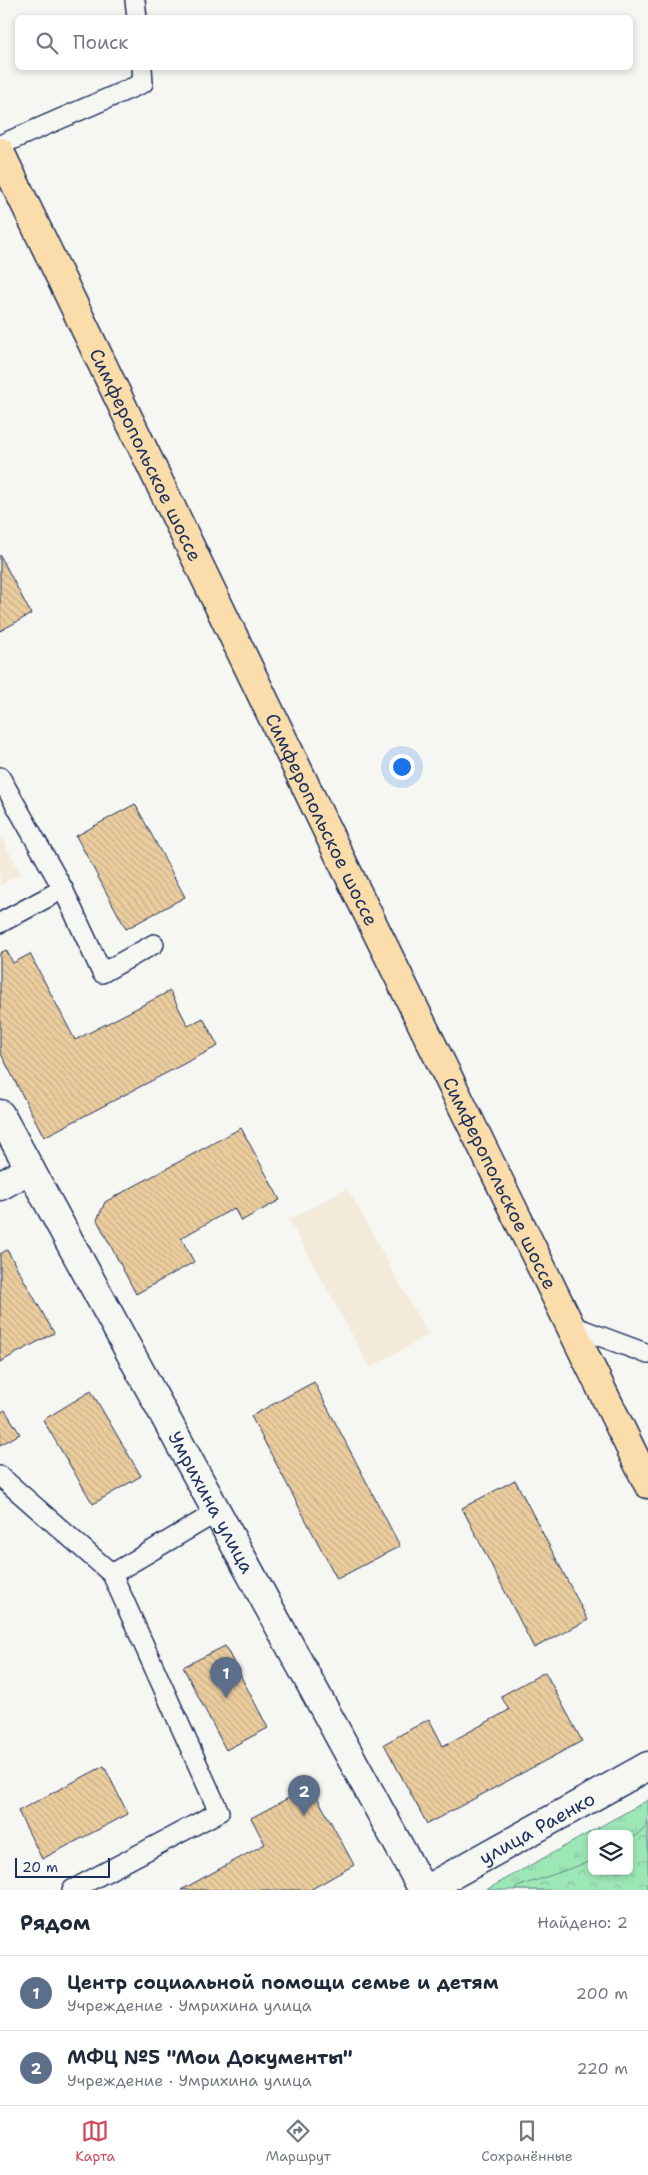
<!DOCTYPE html>
<html lang="ru">
<head>
<meta charset="utf-8">
<style>
  :root { --surface:#fff; --page:#f6f6f7; --text:#1f2937; --muted:#747a83; --line:#e0e1e3; --accent:#d1495b }
  body { margin:0; font-family:"Shantell Sans",sans-serif; background:var(--page); color:var(--text) }
  .controls { position:absolute; right:15px; bottom:15px; display:grid; overflow:hidden; border-radius:8px; box-shadow:0 2px 8px #0003 }
  .controls button { width:45px; height:45px; display:grid; place-items:center; padding:0; border:0; border-bottom:1px solid var(--line); background:var(--surface); color:var(--text); font:25px sans-serif }
  .scale { position:absolute; left:15px; bottom:12px; width:95px; box-sizing:border-box; padding-left:5px; border:2px solid #1b2f5e; border-top:0; font-size:14px; line-height:18px; white-space:nowrap; color:#1b2f5e; -webkit-text-stroke:4px #f6f6f2; paint-order:stroke }
  .you { position:absolute; left:401px; top:766px; width:18px; height:18px; margin:-12px; border:4px solid #fff; border-radius:50%; background:#1a73e8; box-shadow:0 0 0 8px #1a73e833 }
  .badge { display:grid; place-items:center; width:32px; height:32px; border-radius:50%; background:var(--accent); color:#fff; font-size:16px; font-weight:700 }
  .pin { position:absolute; translate:-50% -41px; filter:drop-shadow(0 1px 2px #0008) }
  .pin::after { content:''; position:absolute; top:26px; width:18px; height:15px; background:inherit; clip-path:polygon(0 0,100% 0,50% 100%) }
  .list { margin:0; padding:0; list-style:none }
  h2 { display:flex; justify-content:space-between; align-items:center; height:65px; margin:0; padding:0 20px; font-size:21px }
  h2 small { font-size:16px; font-weight:400; color:var(--muted) }
  .list li { display:grid; grid-template-columns:32px 1fr auto; gap:15px; align-items:center; box-sizing:border-box; height:75px; padding:0 20px; border-top:1px solid var(--line) }
  .list b { display:block; font-size:19px; white-space:nowrap }
  .list p { margin:0; font-size:16px; white-space:nowrap; color:var(--muted) }
  .list em { font-size:16px; font-style:normal; color:var(--muted) }
  .icon { flex:none; width:28px; height:28px; fill:none; stroke:currentColor; stroke-width:2; stroke-linecap:round; stroke-linejoin:round }
  .map { position:relative; flex:none; width:648px; height:1890px; overflow:hidden }
  .search { position:absolute; background:var(--surface); box-shadow:0 2px 8px #0003; left:15px; right:15px; top:15px; height:55px; display:flex; align-items:center; gap:12px; box-sizing:border-box; padding:0 18px; border-radius:8px; color:var(--muted); font-size:19px }
  .sheet { height:215px; background:var(--surface) }
  nav { display:flex; justify-content:space-around; align-items:center; box-sizing:border-box; height:70px; border-top:1px solid var(--line); background:var(--surface); font-size:14px; color:var(--muted) }
  nav a { display:grid; justify-items:center; gap:2px }
  nav .on { color:var(--accent) }
  .map>svg:first-child { display:block }
</style>
</head>
<body>
<div class="map">
<svg width="648" height="1890" viewBox="0 0 648 1890">
  <defs>
    <pattern id="grass-tufts" width="24" height="20" patternUnits="userSpaceOnUse" patternTransform="scale(1.25)"><rect width="24" height="20" fill="#9de7b7"/><path d="M3 7l-1-3M5 7V3M7 7l1-3M15 17l-1-3M17 17v-4M19 17l1-3" fill="none" stroke="#87c6a0"/></pattern>
    <pattern id="forest-crowns" width="20" height="18" patternUnits="userSpaceOnUse" patternTransform="scale(1.25)"><rect width="20" height="18" fill="#9de7b7"/><path d="M2 6a3 3 0 1 1 6 0M12 15a3 3 0 1 1 6 0" fill="none" stroke="#87c6a0"/></pattern>
    <pattern id="building-back-hatch" width="6" height="6" patternUnits="userSpaceOnUse" patternTransform="scale(1.25)"><rect width="6" height="6" fill="#ebcd9e"/><path d="M-1 5l2 2M0 0l6 6M5-1l2 2" fill="none" stroke="#c9b08a"/></pattern>
  </defs>
  <rect width="100%" height="100%" fill="#f6f6f2"/>
  <filter id="ink" filterUnits="userSpaceOnUse"><feTurbulence type="fractalNoise" baseFrequency=".02" numOctaves="2"/><feDisplacementMap in="SourceGraphic" scale="10" xChannelSelector="R" yChannelSelector="G"/><feConvolveMatrix kernelMatrix="1 2 1 2 8 2 1 2 1" color-interpolation-filters="sRGB"/></filter>
  <g filter="url(#ink)">
    <g fill="#f3ead9">
      <polygon points="0,835 21,874 0,885"/>
      <polygon points="347,1188 428,1335 370,1367 289,1220"/>
    </g>
    <path fill="url(#grass-tufts)" stroke="#5c8b8a" fill-rule="evenodd" d="M648,1800v90h-162zM592,1834h37v37h-37z"/>
    <polygon fill="url(#forest-crowns)" stroke="#5c8b8a" points="648,1823 648,1890 515,1890 517,1887 592,1861 592,1871 629,1871 629,1841 642,1831"/>
    <g fill="url(#building-back-hatch)" stroke="#1b2f5e">
      <polygon points="0,555 31,614 0,631"/>
      <polygon points="135,804 185,897 126,929 76,836"/>
      <polygon points="6,950 13,963 30,954 75,1040 170,991 188,1026 203,1018 218,1046 44,1137 0,1052 0,953"/>
      <polygon points="241,1128 280,1200 241,1221 234,1208 181,1238 194,1262 136,1294 97,1220 105,1202"/>
      <polygon points="7,1250 54,1333 0,1362 0,1254"/>
      <polygon points="314,1382 400,1546 337,1579 251,1416"/>
      <polygon points="91,1391 141,1476 93,1504 43,1420"/>
      <polygon points="5,1410 20,1434 0,1445 0,1413"/>
      <polygon points="515,1480 588,1620 534,1648 462,1508"/>
      <polygon points="225,1646 268,1728 226,1750 183,1667"/>
      <polygon points="545,1672 582,1741 427,1824 384,1744 429,1719 443,1746 509,1710 501,1696"/>
      <polygon points="104,1766 128,1814 42,1859 18,1811"/>
      <polygon points="311,1786 354,1865 310,1890 181,1890 265,1844 251,1818"/>
    </g>
    <g fill="none" stroke-linecap="round" stroke-linejoin="round">
      <defs>
        <g id="service">
          <polyline points="135,0 137,18"/>
          <polyline points="0,145 143,83 142,68"/>
          <polyline points="0,777 63,889 0,923"/>
          <polyline points="63,889 102,973 154,944"/>
          <polyline points="570,1325 648,1354"/>
          <polyline points="0,1476 112,1574"/>
          <polyline points="72,1890 219,1812 112,1574 217,1512"/>
        </g>
        <g id="minor">
          <path id="s1" d="M0,1114l423,776"/>
          <polyline points="0,1186 30,1169"/>
          <path id="s2" d="M425,1890l223,-124"/>
        </g>
        <g id="primary">
          <path id="s3" d="M0,152l336,697 312,635"/>
        </g>
      </defs>
      <use href="#service" stroke="#1b2f5e" stroke-width="22"/>
      <use href="#minor" stroke="#1b2f5e" stroke-width="31"/>
      <use href="#primary" stroke="#1b2f5e" stroke-width="31"/>
      <use href="#service" stroke="#f6f6f2" stroke-width="19"/>
      <use href="#minor" stroke="#f6f6f2" stroke-width="28"/>
      <use href="#primary" stroke="#fbddab" stroke-width="28"/>
    </g>
  </g>
  <g text-anchor="middle" stroke-width="4" stroke-linejoin="round" paint-order="stroke">
    <g font-size="19" fill="#1b2f5e" stroke="#f6f6f2">
      <text dy="7" stroke="none"><textPath href="#s3" startOffset="336">Симферопольское шоссе</textPath></text>
      <text dy="7" stroke="none"><textPath href="#s3" startOffset="741">Симферопольское шоссе</textPath></text>
      <text dy="7" stroke="none"><textPath href="#s3" startOffset="1146">Симферопольское шоссе</textPath></text>
      <text dy="7" stroke="none"><textPath href="#s1" startOffset="442">Умрихина улица</textPath></text>
      <text dy="7" stroke="none"><textPath href="#s2" startOffset="128">улица Раенко</textPath></text>
    </g>
  </g>
</svg>
<div class="controls">
<button><svg class="icon" aria-label="layers" viewBox="0 0 24 24"><path d="M12 4l9 5-9 5-9-5zM3 14l9 5 9-5"/></svg></button>
</div>
<div class="scale">20 m</div>
<div class="you"></div>
<div class="pin badge" style="left:226px;top:1698px;background:#5c6f8a">1</div>
<div class="pin badge" style="left:304px;top:1816px;background:#5c6f8a">2</div>
<div class="search"><svg class="icon" aria-label="search" viewBox="0 0 24 24"><circle cx="10" cy="10" r="6"/><path d="M15 15l6 6"/></svg>Поиск</div>
</div>
<section class="sheet">
<h2>Рядом<small>Найдено: 2</small></h2>
<ul class="list">
<li><span class="badge" style="background:#5c6f8a">1</span><div><b>Центр социальной помощи семье и детям</b><p>Учреждение · Умрихина улица</p></div><em>200 m</em></li>
<li><span class="badge" style="background:#5c6f8a">2</span><div><b>МФЦ №5 &quot;Мои Документы&quot;</b><p>Учреждение · Умрихина улица</p></div><em>220 m</em></li>
</ul>
</section>
<nav>
<a class="on"><svg class="icon" aria-label="map" viewBox="0 0 24 24"><path d="M3 6l6-2 6 2 6-2v14l-6 2-6-2-6 2zM9 4v14M15 6v14"/></svg>Карта</a>
<a><svg class="icon" aria-label="directions" viewBox="0 0 24 24"><path d="M12 3l9 9-9 9-9-9zM9 14v-3h6M13 9l2 2-2 2"/></svg>Маршрут</a>
<a><svg class="icon" aria-label="saved" viewBox="0 0 24 24"><path d="M7 4h10v16l-5-4-5 4z"/></svg>Сохранённые</a>
</nav>
</body>
</html>
